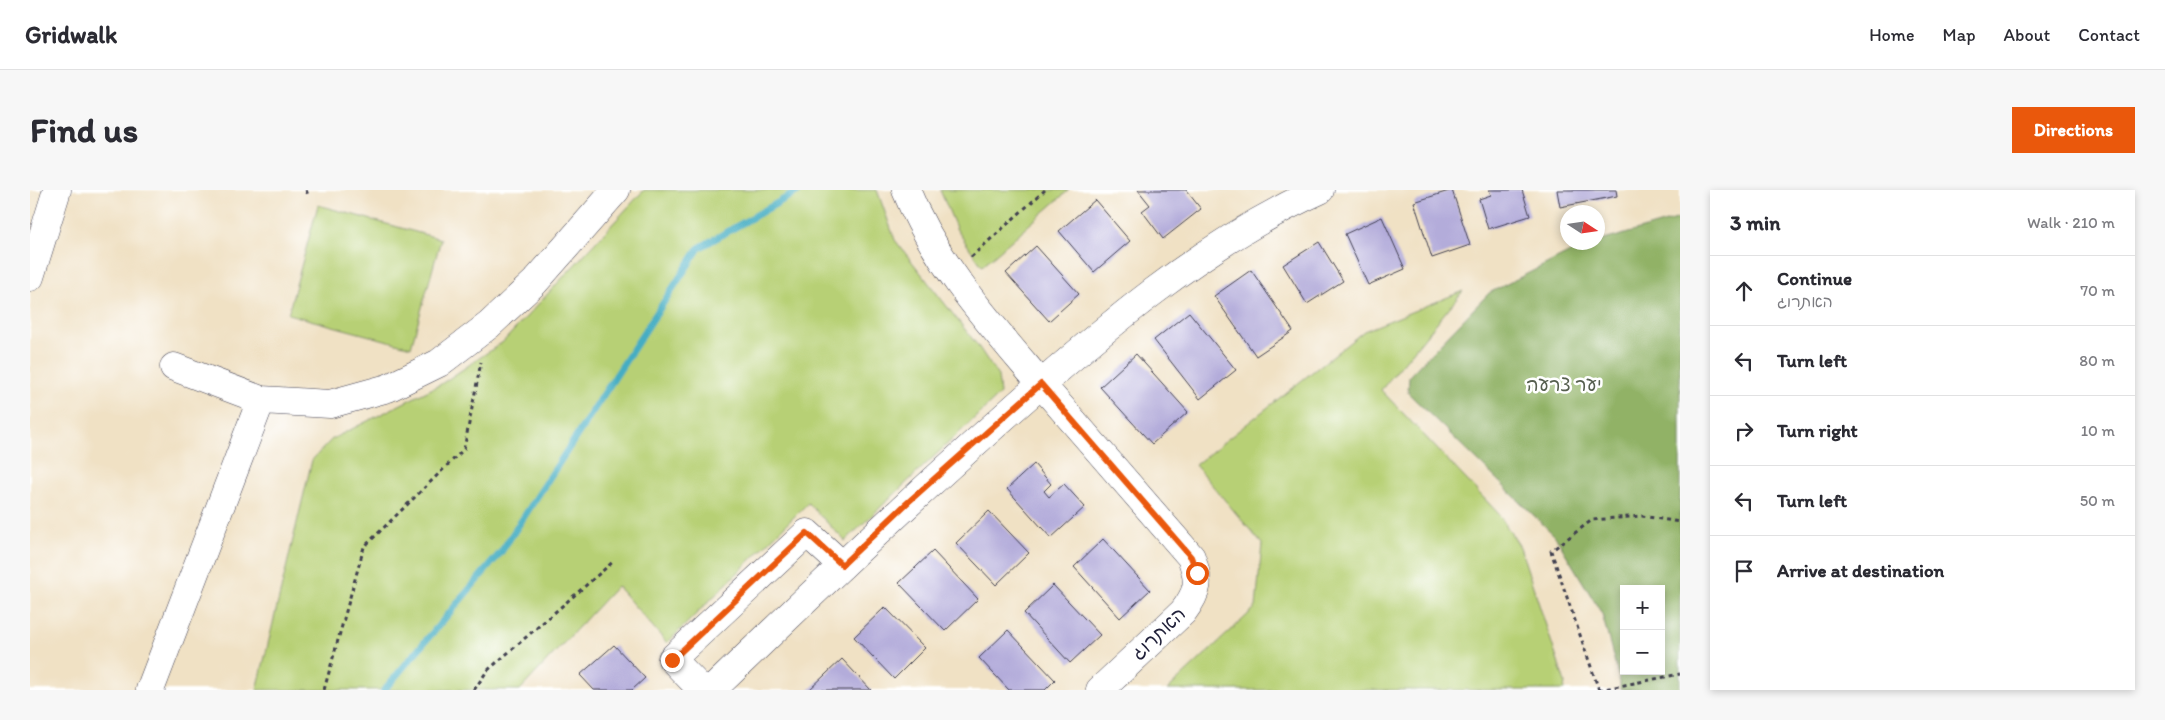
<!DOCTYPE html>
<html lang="en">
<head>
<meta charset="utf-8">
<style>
  :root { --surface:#fff; --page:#f7f7f7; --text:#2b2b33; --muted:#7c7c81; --line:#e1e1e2; --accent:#ea580c }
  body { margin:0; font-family:Itim,"Playpen Sans Hebrew",sans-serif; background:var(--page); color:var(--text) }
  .controls { position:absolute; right:15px; bottom:15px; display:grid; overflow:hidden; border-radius:0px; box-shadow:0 2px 8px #0003 }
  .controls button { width:45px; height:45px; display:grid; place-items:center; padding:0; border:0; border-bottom:1px solid var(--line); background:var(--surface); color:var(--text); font:25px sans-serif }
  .compass { position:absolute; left:1530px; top:15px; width:45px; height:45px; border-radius:50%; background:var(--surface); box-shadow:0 2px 8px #0003; rotate:102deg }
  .stop { position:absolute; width:15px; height:15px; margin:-11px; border:4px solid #ea580c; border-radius:50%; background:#fff }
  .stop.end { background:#ea580c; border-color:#fff; box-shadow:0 1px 5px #0008 }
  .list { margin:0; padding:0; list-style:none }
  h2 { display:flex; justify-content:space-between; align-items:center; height:65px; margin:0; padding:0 20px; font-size:21px }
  h2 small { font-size:16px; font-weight:400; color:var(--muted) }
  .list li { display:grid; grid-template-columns:32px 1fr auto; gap:15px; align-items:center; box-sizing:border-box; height:70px; padding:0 20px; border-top:1px solid var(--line) }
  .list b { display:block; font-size:19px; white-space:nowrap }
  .list p { margin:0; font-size:16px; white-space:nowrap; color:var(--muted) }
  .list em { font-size:16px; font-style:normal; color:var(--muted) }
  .icon { flex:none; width:28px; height:28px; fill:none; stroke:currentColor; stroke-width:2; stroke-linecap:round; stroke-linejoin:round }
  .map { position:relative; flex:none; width:1650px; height:500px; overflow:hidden; border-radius:0px }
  header { display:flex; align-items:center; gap:30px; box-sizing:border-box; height:70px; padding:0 25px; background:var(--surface); border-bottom:1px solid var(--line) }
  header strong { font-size:24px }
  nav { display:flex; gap:28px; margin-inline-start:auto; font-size:18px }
  .intro { display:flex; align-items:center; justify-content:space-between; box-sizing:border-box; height:120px; padding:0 30px }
  h1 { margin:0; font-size:35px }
  .button { padding:12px 22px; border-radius:0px; background:var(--accent); color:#fff; font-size:18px; font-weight:700 }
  main { display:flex; gap:30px; padding:0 30px }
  aside { flex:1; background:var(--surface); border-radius:0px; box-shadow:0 2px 8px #0003 }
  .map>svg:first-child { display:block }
</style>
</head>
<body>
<header>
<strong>Gridwalk</strong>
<nav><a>Home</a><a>Map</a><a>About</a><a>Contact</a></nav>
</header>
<div class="intro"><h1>Find us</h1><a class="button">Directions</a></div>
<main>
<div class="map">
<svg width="1650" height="500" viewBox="0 0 1650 500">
  <rect width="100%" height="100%" fill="#fff"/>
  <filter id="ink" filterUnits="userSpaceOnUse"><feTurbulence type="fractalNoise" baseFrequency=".02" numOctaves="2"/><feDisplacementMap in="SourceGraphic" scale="10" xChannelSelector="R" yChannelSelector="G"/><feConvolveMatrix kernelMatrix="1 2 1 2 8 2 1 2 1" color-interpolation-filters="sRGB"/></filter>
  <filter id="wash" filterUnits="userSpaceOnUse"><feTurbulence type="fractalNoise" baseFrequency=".0096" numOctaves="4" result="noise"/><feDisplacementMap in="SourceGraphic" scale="20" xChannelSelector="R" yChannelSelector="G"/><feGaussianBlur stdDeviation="1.12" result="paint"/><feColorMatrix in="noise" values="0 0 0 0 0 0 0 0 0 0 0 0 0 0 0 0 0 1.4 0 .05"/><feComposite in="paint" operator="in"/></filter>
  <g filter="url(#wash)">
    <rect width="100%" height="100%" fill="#f0e1c4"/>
    <g fill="#b7d075" stroke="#6c7958">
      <polygon points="614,0 847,0 865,50 948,156 968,186 970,204 815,351 778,313 637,453 587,396 490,500 227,500 282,270 302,249 411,194 473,152"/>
      <polygon points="910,0 1039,0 952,76 927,40"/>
      <polygon points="288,15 411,49 381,157 258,124"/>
      <polygon points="1433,101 1351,200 1468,323 1490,357 1535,493 1534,500 1137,500 1226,417 1232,354 1165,275 1334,141"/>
    </g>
    <path fill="#91b266" stroke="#5a6a50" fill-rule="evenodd" d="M1650,28v472h-60v-8l-18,-68 -47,-78 -147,-143 1,-17 80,-83 91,-46zM1594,399h37v82h-37z"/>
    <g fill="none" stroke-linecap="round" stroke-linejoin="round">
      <polyline stroke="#44adc3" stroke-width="7" points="354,500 471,362 669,58 770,0"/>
    </g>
    <g id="blocks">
      <g fill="#b3acda">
        <polygon points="1108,0 1156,0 1171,19 1133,49 1112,21 1120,15"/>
        <polygon points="1422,0 1440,55 1402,68 1384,12"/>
        <polygon points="1459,0 1492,0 1500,26 1458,39 1449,9 1461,5"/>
        <polygon points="1527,0 1586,0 1587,6 1530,17"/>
        <polygon points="1065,10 1100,51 1064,82 1029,41"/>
        <polygon points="1352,27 1375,79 1338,95 1315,44"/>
        <polygon points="1289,52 1313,91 1277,114 1253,75"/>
        <polygon points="1006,56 1049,104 1019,131 976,83"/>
        <polygon points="1221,80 1263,141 1226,166 1184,106"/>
        <polygon points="1159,122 1206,180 1170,209 1124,150"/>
        <polygon points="1106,164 1158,222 1122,254 1070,197"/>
        <polygon points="1004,274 1021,294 1014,301 1019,307 1034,294 1055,317 1021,348 977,299"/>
        <polygon points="959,321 999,363 966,395 926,353"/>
        <polygon points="1073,349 1120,400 1090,428 1044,377"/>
        <polygon points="903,361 948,409 915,441 869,393"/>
        <polygon points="1023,395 1070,445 1040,473 994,423"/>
        <polygon points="855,417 895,458 864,489 824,447"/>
        <polygon points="978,440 1025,490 1015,500 979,500 949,468"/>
        <polygon points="584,455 615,488 602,500 564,500 550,485"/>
        <polygon points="812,469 841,500 779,500"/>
      </g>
    </g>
  </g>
  <g filter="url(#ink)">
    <use href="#blocks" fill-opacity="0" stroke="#413f50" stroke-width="1"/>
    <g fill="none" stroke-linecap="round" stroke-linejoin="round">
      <defs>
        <g id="minor">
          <path d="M876,0c31,77 88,138 141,201 48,55 96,111 144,166 9,24 8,34 -8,55l-83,78"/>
          <polyline points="0,87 27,0"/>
          <polyline points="144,177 231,210 300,214 358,198 409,173 459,135 505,92 586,0"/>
          <polyline points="120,500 231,210"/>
          <polyline points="672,500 642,469 777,343 812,375"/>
          <path d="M682,500c96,-93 193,-185 293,-274 97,-86 196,-172 315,-226"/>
        </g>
      </defs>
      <use href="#minor" stroke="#413f50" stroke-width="29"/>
      <g stroke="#413f50" stroke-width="3" stroke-dasharray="4 4" stroke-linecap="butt">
        <polyline points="276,0 278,5"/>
        <polyline points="941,67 1015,0"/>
        <polyline points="294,500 334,357 434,259 451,172"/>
        <polyline points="444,500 457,481 584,371"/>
        <polyline points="1569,500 1521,361 1562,330 1612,326 1650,332"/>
        <polyline points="1569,500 1650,484"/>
      </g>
      <use href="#minor" stroke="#fff" stroke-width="28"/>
    </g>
  </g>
  <g fill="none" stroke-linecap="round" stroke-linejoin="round" filter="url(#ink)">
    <polyline stroke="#ea580c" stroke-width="6" points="642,470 777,343 812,375 876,314 1011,194 1161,367 1167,383"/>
  </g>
  <g text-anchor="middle" stroke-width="5" stroke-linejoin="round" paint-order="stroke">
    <g font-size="19" fill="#565f4f" stroke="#fff">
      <text x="1534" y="201">יער צרעה</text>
    </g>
    <g font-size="19" fill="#22223b" stroke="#fff">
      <text transform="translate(1128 443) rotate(-44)" y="7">האתרוג</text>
    </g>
  </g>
</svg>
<div class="controls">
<button>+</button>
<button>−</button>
</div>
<svg class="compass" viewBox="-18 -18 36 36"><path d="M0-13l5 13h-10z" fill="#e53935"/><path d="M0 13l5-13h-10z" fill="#7c7c81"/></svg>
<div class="stop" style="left:1167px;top:383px"></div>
<div class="stop end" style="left:642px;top:470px"></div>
</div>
<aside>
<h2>3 min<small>Walk · 210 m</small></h2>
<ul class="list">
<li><svg class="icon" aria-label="ahead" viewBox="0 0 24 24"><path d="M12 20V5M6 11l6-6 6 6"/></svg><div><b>Continue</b><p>האתרוג</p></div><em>70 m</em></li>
<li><svg class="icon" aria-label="left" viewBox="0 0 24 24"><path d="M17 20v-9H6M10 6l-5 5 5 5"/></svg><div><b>Turn left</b></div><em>80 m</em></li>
<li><svg class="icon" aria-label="right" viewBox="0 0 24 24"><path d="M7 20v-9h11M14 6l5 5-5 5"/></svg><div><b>Turn right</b></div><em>10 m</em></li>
<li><svg class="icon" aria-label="left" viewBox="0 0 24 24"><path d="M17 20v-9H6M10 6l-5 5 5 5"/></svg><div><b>Turn left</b></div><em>50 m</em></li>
<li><svg class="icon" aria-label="arrive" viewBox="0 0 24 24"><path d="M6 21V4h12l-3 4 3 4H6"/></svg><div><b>Arrive at destination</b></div></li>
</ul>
</aside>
</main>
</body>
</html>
